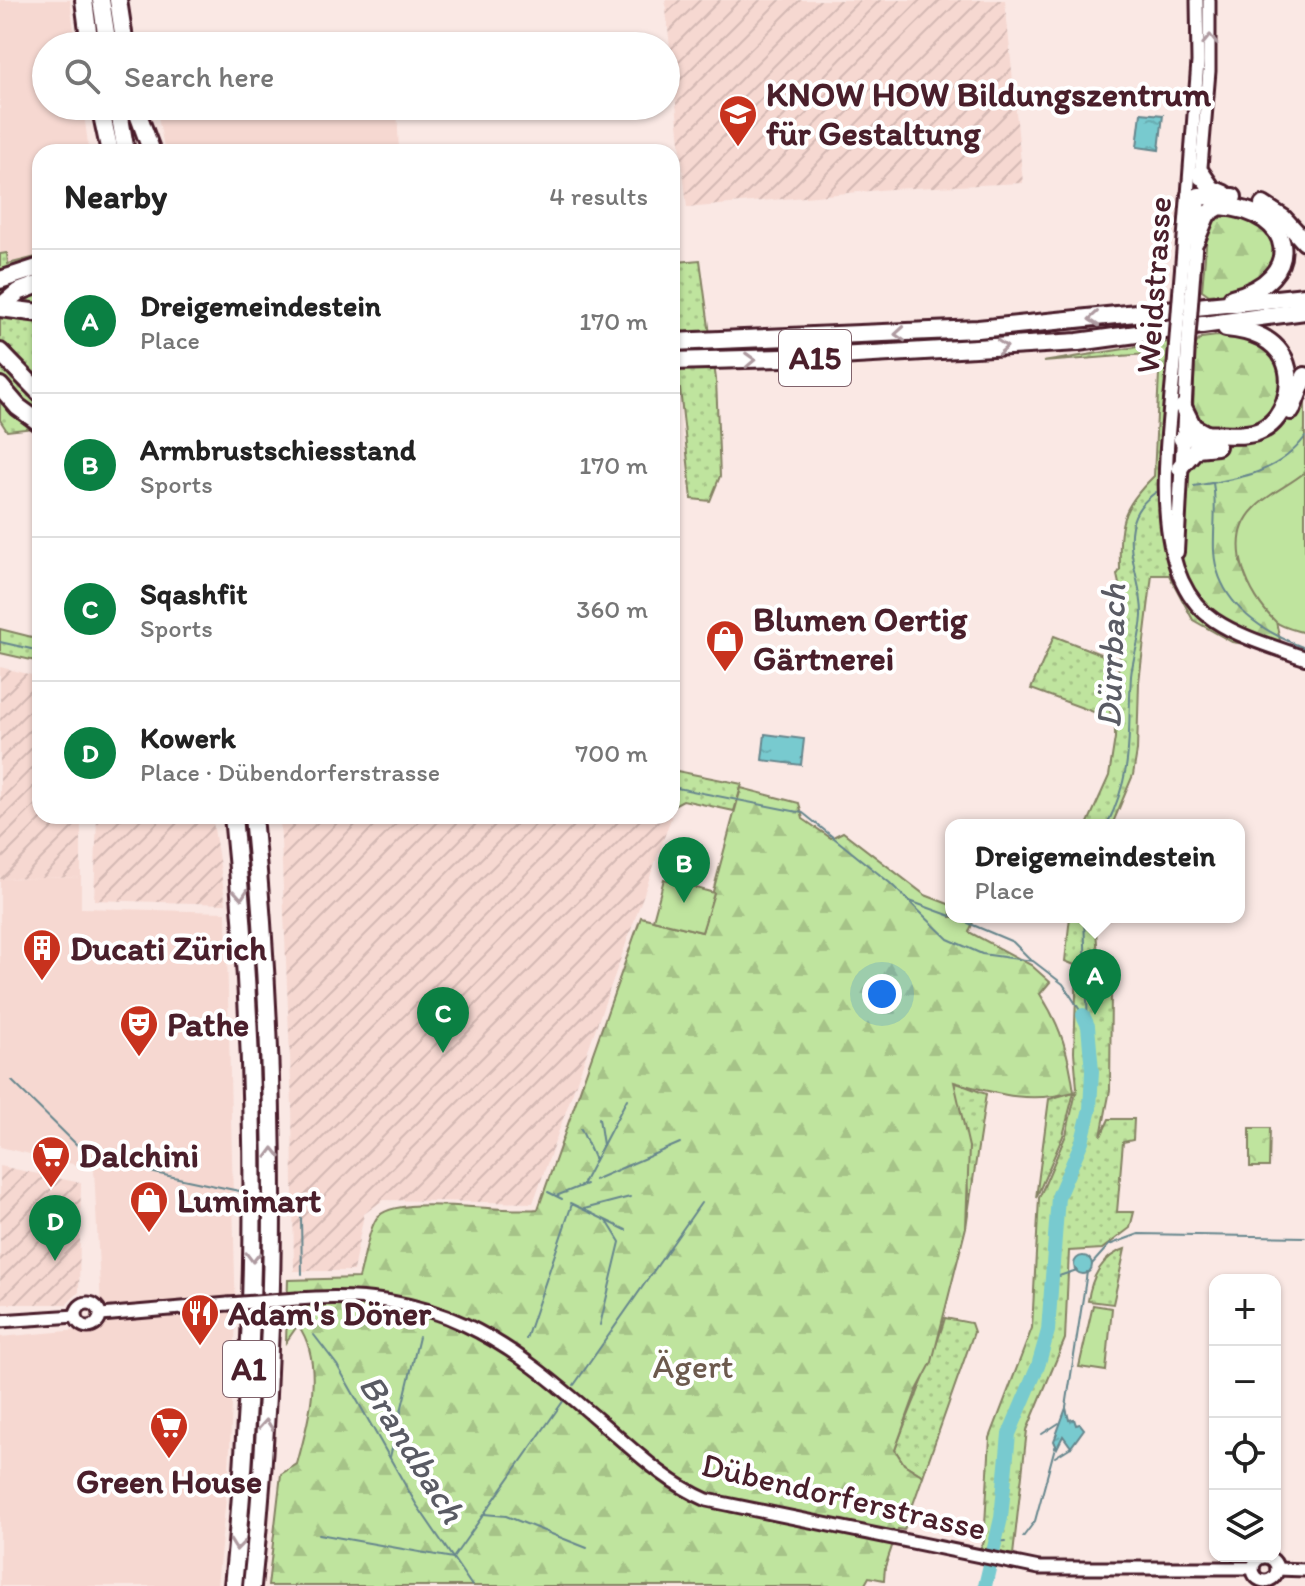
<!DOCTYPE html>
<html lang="en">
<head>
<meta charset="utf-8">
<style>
  :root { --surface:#fff; --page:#f2f2f2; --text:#222; --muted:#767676; --line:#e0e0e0; --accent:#0b8043 }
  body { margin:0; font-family:Itim,sans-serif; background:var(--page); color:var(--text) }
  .controls { position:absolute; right:24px; bottom:24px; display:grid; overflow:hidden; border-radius:16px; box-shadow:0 2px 6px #0004 }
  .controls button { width:72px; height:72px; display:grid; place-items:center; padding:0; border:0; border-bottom:2px solid var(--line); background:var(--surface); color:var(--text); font:40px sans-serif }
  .you { position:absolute; left:882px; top:994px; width:28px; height:28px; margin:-20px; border:6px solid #fff; border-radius:50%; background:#1a73e8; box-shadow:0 0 0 12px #1a73e833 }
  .badge { display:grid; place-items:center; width:52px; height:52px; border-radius:50%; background:var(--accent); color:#fff; font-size:26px; font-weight:700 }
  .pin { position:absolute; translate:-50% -66px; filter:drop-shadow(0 2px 4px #0008) }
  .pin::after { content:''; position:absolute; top:42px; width:28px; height:24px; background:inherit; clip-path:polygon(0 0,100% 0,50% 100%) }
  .popup { position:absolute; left:945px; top:819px; width:300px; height:104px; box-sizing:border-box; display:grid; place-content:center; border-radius:16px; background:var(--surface); filter:drop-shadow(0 2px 6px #0005); font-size:26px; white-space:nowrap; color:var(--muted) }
  .popup b { font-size:30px; color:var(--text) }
  .popup::after { content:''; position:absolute; left:50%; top:100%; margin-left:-16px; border:16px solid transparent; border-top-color:var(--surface) }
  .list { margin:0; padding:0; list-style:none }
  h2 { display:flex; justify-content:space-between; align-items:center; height:104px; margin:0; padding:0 32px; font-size:34px }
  h2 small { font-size:26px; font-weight:400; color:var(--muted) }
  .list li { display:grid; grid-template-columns:52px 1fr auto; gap:24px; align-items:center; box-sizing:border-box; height:144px; padding:0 32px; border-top:2px solid var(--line) }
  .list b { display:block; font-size:30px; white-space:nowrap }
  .list p { margin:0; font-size:26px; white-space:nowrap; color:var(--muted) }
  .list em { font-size:26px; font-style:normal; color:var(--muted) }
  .icon { flex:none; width:44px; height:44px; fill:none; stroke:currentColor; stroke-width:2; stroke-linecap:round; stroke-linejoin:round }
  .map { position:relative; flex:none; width:1305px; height:1586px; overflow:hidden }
  .search { position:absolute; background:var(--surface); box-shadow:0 2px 6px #0004; left:32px; top:32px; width:648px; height:88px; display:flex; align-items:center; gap:20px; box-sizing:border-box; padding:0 28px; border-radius:44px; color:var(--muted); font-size:30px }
  .panel { position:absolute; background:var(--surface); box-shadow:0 2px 6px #0004; left:32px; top:144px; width:648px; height:680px; border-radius:24px }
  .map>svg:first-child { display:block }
</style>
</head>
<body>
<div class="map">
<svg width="1305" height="1586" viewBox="0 0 1305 1586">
  <defs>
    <pattern id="industrial-furrows" width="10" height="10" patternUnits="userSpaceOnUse" patternTransform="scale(2)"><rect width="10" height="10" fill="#f6d8d1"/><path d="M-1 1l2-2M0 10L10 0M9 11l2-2" fill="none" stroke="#d4b9b4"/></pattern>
    <pattern id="grass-dots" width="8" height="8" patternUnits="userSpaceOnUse" patternTransform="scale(2)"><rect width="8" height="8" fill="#bfe49e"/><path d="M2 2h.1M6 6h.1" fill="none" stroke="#a6c388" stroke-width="1.8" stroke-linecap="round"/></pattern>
    <pattern id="forest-firs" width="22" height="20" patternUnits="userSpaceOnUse" patternTransform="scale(2)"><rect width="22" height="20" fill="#bfe49e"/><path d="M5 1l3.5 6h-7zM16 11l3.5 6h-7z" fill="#a6c388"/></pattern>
    <pattern id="park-crowns" width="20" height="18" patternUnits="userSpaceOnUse" patternTransform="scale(2)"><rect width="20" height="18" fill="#bfe49e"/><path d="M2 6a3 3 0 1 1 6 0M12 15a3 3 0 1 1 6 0" fill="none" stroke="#a6c388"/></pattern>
    <pattern id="water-ripples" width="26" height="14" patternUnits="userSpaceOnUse" patternTransform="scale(2)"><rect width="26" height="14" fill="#78cacf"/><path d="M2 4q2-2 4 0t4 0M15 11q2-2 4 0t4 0" fill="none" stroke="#69adb2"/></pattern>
  </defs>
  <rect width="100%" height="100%" fill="#fae8e4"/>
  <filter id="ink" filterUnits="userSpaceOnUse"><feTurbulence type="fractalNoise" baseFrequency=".0125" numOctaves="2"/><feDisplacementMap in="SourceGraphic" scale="16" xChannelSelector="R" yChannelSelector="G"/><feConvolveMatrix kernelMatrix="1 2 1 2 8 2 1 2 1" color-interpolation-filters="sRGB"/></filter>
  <g filter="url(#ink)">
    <g fill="#f6d8d1">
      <polygon points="0,0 70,0 76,46 46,46 46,106 83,106 89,152 40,152 40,256 8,264 7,254 0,254"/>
      <polygon points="143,35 249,46 146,46"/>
      <polygon points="156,106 397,106 399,152 165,152"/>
      <polygon points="81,877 81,908 226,912 236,1320 229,1468 217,1586 0,1586 0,1337 102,1328 94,1169 0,1147 0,879"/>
    </g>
    <g fill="url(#industrial-furrows)">
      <polygon points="665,0 1005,0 1023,183 891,189 687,208"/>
      <polygon points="0,667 40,677 40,816 81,816 81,877 0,879"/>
      <polygon points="672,806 675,807 533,1203 383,1200 364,1214 353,1271 294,1271 292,1106 280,816 672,816"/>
      <polygon points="97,816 212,816 226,904 94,900"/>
      <polygon points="0,1166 81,1183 79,1292 67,1304 0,1304"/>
    </g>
    <g fill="url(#grass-dots)" stroke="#848264" stroke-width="2">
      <polygon points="7,253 8,264 40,256 40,431 34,428 7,431 0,420 0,254"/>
      <polygon points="700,260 716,379 720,476 710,501 692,499 680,389 672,389 677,262"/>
      <path d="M1168,342l15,65 -6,103 105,140 -50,-8 -39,-22 -24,-45h-17l-13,107 -2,69 -4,24 -21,50h-25l22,-49 6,-38v-39l10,-88 -8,-36 3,-5c-1,-46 0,-61 34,-94l6,-123 -117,9z"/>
      <polygon points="0,629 40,639 40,662 0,653"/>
      <polygon points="1054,636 1113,659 1110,718 1031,689"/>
      <polygon points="672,770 742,784 734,811 683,800 672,806"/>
      <polygon points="1070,917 1095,917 1098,957 1111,990 1110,1090 1101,1136 1109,1119 1134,1119 1133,1140 1123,1142 1117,1212 1134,1212 1130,1228 1102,1249 1069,1251 1065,1339 1027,1430 1013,1555 980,1548 984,1542 990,1438 1032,1328 1039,1198 1066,1135 1077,1088 1074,1052 1077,966 1065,961"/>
      <polygon points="954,1082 986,1094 966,1227 968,1191"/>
      <polygon points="1074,1092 1063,1136 1036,1198 1049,1099"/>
      <path d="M1125,1249l-12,55 -25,-3c3,-23 14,-45 37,-52z"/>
      <path d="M945,1318l26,5 3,9 -51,144 -19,-12 -9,-14c16,-45 37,-87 50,-132z"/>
    </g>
    <g fill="url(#forest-firs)" stroke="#848264" stroke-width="2">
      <path d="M1233,211l30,12 13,25c-8,36 -32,43 -67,47l-7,-5 6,-66z"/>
      <path d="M1217,336c12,1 27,0 38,5 47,23 28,84 -22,86 -18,1 -27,1 -40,-12l2,-70 6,-7z"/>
      <path d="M1305,376v100l-60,55 -5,31 33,45 9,43 -43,-16 -53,-46 -10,-41 4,-80 24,-22c64,4 77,-13 101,-69z"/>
      <path d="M741,788l58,15 4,16 28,19 12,-6 82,63 26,10v12h24l-6,15 62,33 19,17 -10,12c21,32 29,61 34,98 -46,12 -77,2 -120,-10l15,65 -3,80 -34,135 -16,30 -21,58 9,14 19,12 -19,54 -6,-1 -13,38 -1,13 -15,-3 -5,9h-596l13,-112 16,-10c12,-43 28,-101 1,-139l-12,17 2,-62 71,-2c5,-17 8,-44 17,-59 17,-27 129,-5 162,-10l103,-292 61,15z"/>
    </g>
    <polygon fill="url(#park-crowns)" stroke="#848264" stroke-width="2" points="1250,1128 1270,1128 1269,1167 1250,1167"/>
    <g fill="#bfe49e" stroke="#848264" stroke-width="2">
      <path d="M1305,472v161c-9,-3 -22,-5 -29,-11 -28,-26 -53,-81 -22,-113 13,-15 36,-24 51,-37z"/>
      <polygon points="664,879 714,893 702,932 653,920"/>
      <polygon points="1093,1305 1112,1308 1106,1371 1079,1367"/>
    </g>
    <g fill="url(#water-ripples)" stroke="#66868d" stroke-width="2">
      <polygon points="1141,113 1163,115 1159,150 1137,147"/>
      <polygon points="765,734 804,739 801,765 762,760"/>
      <circle cx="1083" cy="1265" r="9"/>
      <polygon points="1066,1408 1069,1420 1074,1419 1076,1425 1080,1424 1084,1429 1071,1447 1063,1436 1057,1448 1054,1441"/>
    </g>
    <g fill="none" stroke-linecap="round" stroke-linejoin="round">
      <g stroke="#66868d" stroke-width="2">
        <path d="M1213,483c4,23 0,45 1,68 3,52 46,80 91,97"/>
        <path d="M1194,486c43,-7 84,-12 111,-49"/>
        <polyline points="0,642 40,651"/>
        <polyline points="672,787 803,813 890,883 948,939 982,954 1033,961 1063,984 1083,1015"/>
        <path d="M1107,825c28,-57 20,-89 24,-149 2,-20 10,-40 11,-60 1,-30 -16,-60 -10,-90 3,-16 12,-25 24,-34"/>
        <polyline points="907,900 951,916"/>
        <polyline points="954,917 1013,942 1032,961"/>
        <polyline points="1084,917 1088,1026"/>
        <polyline points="12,1081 78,1146"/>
        <polyline points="599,1118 603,1145"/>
        <polyline points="581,1129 595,1160"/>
        <polyline points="103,1162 239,1191"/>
        <polyline points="594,1180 680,1143"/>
        <polyline points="582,1185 627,1099"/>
        <polyline points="548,1192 562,1199"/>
        <polyline points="556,1196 586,1184"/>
        <polyline points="570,1203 626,1230"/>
        <polyline points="584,1209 630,1197"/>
        <polyline points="301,1218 302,1274"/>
        <polyline points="1092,1264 1109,1245 1139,1234 1305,1237"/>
        <polyline points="1053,1278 1077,1270"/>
        <polyline points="600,1325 620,1242 607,1221"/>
        <polyline points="314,1335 337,1365 416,1504 472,1586"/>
        <polyline points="526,1339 572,1204"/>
        <polyline points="574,1385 701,1203"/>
        <polyline points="1066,1407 1087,1272"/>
        <polyline points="1042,1434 1059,1423"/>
        <polyline points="390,1457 419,1337"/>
        <polyline points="1055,1457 1071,1447"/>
        <polyline points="484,1514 506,1516 587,1548"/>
        <polyline points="319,1534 453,1558 564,1400"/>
        <polyline points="1023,1537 1035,1521 1055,1447"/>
        <polyline points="996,1542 1006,1541"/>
      </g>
      <polyline stroke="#78cacf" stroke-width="14" points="985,1586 1001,1518 1009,1434 1038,1366 1048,1331 1058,1197 1082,1141 1090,1109 1092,1071 1088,1026 1083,1015"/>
      <defs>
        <g id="tertiary">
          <polyline points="1200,179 1209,71 1209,0"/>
          <polyline points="1188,195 1198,62 1197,0"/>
          <path d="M297,1299c140,-11 206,38 306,125 34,29 63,58 104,76l332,68h214"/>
          <circle cx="88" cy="1315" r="12"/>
          <polyline points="101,1315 228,1304"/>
          <polyline points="0,1321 76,1316"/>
          <circle cx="1265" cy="1569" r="12"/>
          <polyline points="1277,1569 1305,1570"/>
        </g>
        <g id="secondary">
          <polyline points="1188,195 1199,196 1192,291"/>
          <polyline points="1180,293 1188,195"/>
          <path d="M1176,344c-4,77 -36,226 38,276 27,18 60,27 91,38"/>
          <polyline points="1177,552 1188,343"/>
        </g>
        <g id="motorway">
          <polyline points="84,0 90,46"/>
          <polyline points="101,0 108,46"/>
          <polyline points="118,0 125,46"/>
          <polyline points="100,106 110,152"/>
          <polyline points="118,106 126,152"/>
          <polyline points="135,106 152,152"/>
          <polyline points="1201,173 1212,189 1224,194"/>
          <polyline points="1199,196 1233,197"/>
          <polyline points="1263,205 1283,218 1305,242"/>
          <path d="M1196,240l11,-26 13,-8c77,5 85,73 12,92"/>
          <polyline points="0,280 40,267"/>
          <polyline points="0,307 18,292 40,284"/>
          <polyline points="0,308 40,313"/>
          <polyline points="672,342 978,329 1305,296"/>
          <polyline points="0,352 40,393"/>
          <polyline points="672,361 822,357 1078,342 1305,311"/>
          <polyline points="0,386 18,407 40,423"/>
          <polyline points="1183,407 1193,427 1208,435"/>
          <polyline points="1291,411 1305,376"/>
          <path d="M1182,439c36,-15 83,16 103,-37 5,-14 5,-30 -1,-43 -11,-22 -35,-29 -58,-31"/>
          <polyline points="1180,467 1197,448 1217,446"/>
          <path d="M233,1586c26,-256 26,-514 0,-770"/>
          <path d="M252,1586c27,-256 26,-514 1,-770"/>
        </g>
      </defs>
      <use href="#tertiary" stroke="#4a1f2b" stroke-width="17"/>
      <use href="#secondary" stroke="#4a1f2b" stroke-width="18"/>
      <use href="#motorway" stroke="#4a1f2b" stroke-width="22"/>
      <use href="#tertiary" stroke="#fff" stroke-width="11"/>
      <use href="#secondary" stroke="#fff" stroke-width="12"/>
      <use href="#motorway" stroke="#fff" stroke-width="16"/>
      <defs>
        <polyline id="tertiary-bridge" points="228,1304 297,1299"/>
        <g id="secondary-bridge">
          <polyline points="1188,343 1192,291"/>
          <polyline points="1176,344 1180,293"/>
        </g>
      </defs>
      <use href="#tertiary-bridge" stroke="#4a1f2b" stroke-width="17" stroke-linecap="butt"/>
      <use href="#secondary-bridge" stroke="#4a1f2b" stroke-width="18" stroke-linecap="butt"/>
      <use href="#tertiary-bridge" stroke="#fff" stroke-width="11"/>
      <use href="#secondary-bridge" stroke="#fff" stroke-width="12"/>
    </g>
    <defs><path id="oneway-chevron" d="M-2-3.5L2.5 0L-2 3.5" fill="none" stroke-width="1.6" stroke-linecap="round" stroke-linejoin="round" transform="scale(2)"/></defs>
    <g stroke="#ae9aa0">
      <use href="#oneway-chevron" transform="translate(1210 40) rotate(-89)"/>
      <use href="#oneway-chevron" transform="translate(1094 319) rotate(175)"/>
      <use href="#oneway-chevron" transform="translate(900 334) rotate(176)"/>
      <use href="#oneway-chevron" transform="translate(1002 347) rotate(-4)"/>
      <use href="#oneway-chevron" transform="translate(750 360) rotate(-2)"/>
      <use href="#oneway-chevron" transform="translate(241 894) rotate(85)"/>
      <use href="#oneway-chevron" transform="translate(273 1153) rotate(-91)"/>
      <use href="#oneway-chevron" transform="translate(253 1257) rotate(91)"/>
      <use href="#oneway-chevron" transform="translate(266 1425) rotate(-86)"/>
      <use href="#oneway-chevron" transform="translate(237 1545) rotate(96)"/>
    </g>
  </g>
  <defs>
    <symbol id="university-pin" viewBox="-11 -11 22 30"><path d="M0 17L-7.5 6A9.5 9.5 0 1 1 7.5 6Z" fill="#c8321e" stroke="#fff"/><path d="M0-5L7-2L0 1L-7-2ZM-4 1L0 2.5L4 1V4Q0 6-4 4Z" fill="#fff"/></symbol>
    <symbol id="shop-pin" viewBox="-11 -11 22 30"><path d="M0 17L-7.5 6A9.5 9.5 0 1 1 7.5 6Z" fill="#c8321e" stroke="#fff"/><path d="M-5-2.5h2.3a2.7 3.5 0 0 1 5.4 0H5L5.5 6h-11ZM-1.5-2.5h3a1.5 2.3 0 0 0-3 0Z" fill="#fff"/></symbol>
    <symbol id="building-pin" viewBox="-11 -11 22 30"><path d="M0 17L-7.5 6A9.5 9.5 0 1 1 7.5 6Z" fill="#c8321e" stroke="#fff"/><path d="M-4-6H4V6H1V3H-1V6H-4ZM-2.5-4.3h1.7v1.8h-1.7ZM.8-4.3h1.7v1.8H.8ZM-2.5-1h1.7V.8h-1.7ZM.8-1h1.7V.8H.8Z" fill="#fff"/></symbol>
    <symbol id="theatre-pin" viewBox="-11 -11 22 30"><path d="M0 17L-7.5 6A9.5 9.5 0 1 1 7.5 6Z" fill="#c8321e" stroke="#fff"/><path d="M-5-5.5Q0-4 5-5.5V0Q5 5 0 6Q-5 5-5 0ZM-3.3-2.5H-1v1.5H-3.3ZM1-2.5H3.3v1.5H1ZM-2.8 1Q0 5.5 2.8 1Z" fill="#fff"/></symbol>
    <symbol id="supermarket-pin" viewBox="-11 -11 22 30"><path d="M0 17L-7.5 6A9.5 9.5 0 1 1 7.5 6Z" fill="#c8321e" stroke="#fff"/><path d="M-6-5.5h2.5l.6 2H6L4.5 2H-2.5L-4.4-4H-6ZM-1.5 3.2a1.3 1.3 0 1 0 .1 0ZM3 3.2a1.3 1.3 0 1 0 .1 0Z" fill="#fff"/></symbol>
    <symbol id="restaurant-pin" viewBox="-11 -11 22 30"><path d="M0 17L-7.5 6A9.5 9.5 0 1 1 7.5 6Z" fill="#c8321e" stroke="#fff"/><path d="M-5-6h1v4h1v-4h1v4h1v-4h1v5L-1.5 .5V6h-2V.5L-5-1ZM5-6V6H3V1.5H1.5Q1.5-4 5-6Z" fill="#fff"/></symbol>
  </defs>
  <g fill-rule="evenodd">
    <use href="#university-pin" x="716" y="92" width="44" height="60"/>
    <use href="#shop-pin" x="703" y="617" width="44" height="60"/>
    <use href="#building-pin" x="20" y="926" width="44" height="60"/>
    <use href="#theatre-pin" x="117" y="1002" width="44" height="60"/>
    <use href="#supermarket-pin" x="29" y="1133" width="44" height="60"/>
    <use href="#shop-pin" x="127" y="1178" width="44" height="60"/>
    <use href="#restaurant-pin" x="178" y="1291" width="44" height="60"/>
    <use href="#supermarket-pin" x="147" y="1404" width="44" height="60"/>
  </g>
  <g text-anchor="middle" stroke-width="8" stroke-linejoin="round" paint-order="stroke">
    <g fill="#fff" stroke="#80626b" stroke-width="2">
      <rect x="779" y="330" width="72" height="56" rx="6"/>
      <rect x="223" y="1341" width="52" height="56" rx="6"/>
    </g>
    <g font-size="32" font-weight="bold" fill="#4a1f2b">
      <text x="815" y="369">A15</text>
      <text x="249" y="1380">A1</text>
    </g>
    <g font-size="34" font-weight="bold" fill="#4a1f2b" stroke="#fff" text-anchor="start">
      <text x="766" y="106">KNOW HOW Bildungszentrum<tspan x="766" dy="39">für Gestaltung</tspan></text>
      <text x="753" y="631">Blumen Oertig<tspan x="753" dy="39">Gärtnerei</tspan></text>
      <text x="70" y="960">Ducati Zürich</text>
      <text x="167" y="1036">Pathe</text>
      <text x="79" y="1167">Dalchini</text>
      <text x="177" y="1212">Lumimart</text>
      <text x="228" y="1325">Adam's Döner</text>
      <text x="169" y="1493" text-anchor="middle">Green House</text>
    </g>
    <g font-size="34" fill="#4a1f2b" stroke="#fff">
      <text transform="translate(1153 285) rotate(-86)" y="12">Weidstrasse</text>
      <text transform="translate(844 1496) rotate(13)" y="12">Dübendorferstrasse</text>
    </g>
    <g font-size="34" fill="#6d5a4e" stroke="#fff">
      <text x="693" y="1378">Ägert</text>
    </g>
    <g font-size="36" font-style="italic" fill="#5a5b64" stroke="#fff">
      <text transform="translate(1110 656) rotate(-88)" y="13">Dürrbach</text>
      <text transform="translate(413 1448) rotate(58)" y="13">Brandbach</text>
    </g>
  </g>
</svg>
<div class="controls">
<button>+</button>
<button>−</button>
<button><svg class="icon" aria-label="locate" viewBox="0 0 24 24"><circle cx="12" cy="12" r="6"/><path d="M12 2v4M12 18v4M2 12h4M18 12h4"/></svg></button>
<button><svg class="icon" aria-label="layers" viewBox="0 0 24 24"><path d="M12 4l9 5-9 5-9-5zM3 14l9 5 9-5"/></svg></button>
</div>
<div class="you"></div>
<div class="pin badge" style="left:1095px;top:1015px">A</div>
<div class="popup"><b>Dreigemeindestein</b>Place</div>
<div class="pin badge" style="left:684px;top:903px">B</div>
<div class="pin badge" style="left:443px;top:1053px">C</div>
<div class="pin badge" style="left:55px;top:1261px">D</div>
<div class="search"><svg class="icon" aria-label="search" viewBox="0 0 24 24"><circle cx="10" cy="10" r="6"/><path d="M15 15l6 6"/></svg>Search here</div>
<section class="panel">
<h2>Nearby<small>4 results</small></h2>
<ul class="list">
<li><span class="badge">A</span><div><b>Dreigemeindestein</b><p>Place</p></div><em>170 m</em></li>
<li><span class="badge">B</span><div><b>Armbrustschiesstand</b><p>Sports</p></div><em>170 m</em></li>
<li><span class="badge">C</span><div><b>Sqashfit</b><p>Sports</p></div><em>360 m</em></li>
<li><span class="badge">D</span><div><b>Kowerk</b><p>Place · Dübendorferstrasse</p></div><em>700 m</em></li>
</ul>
</section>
</div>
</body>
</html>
